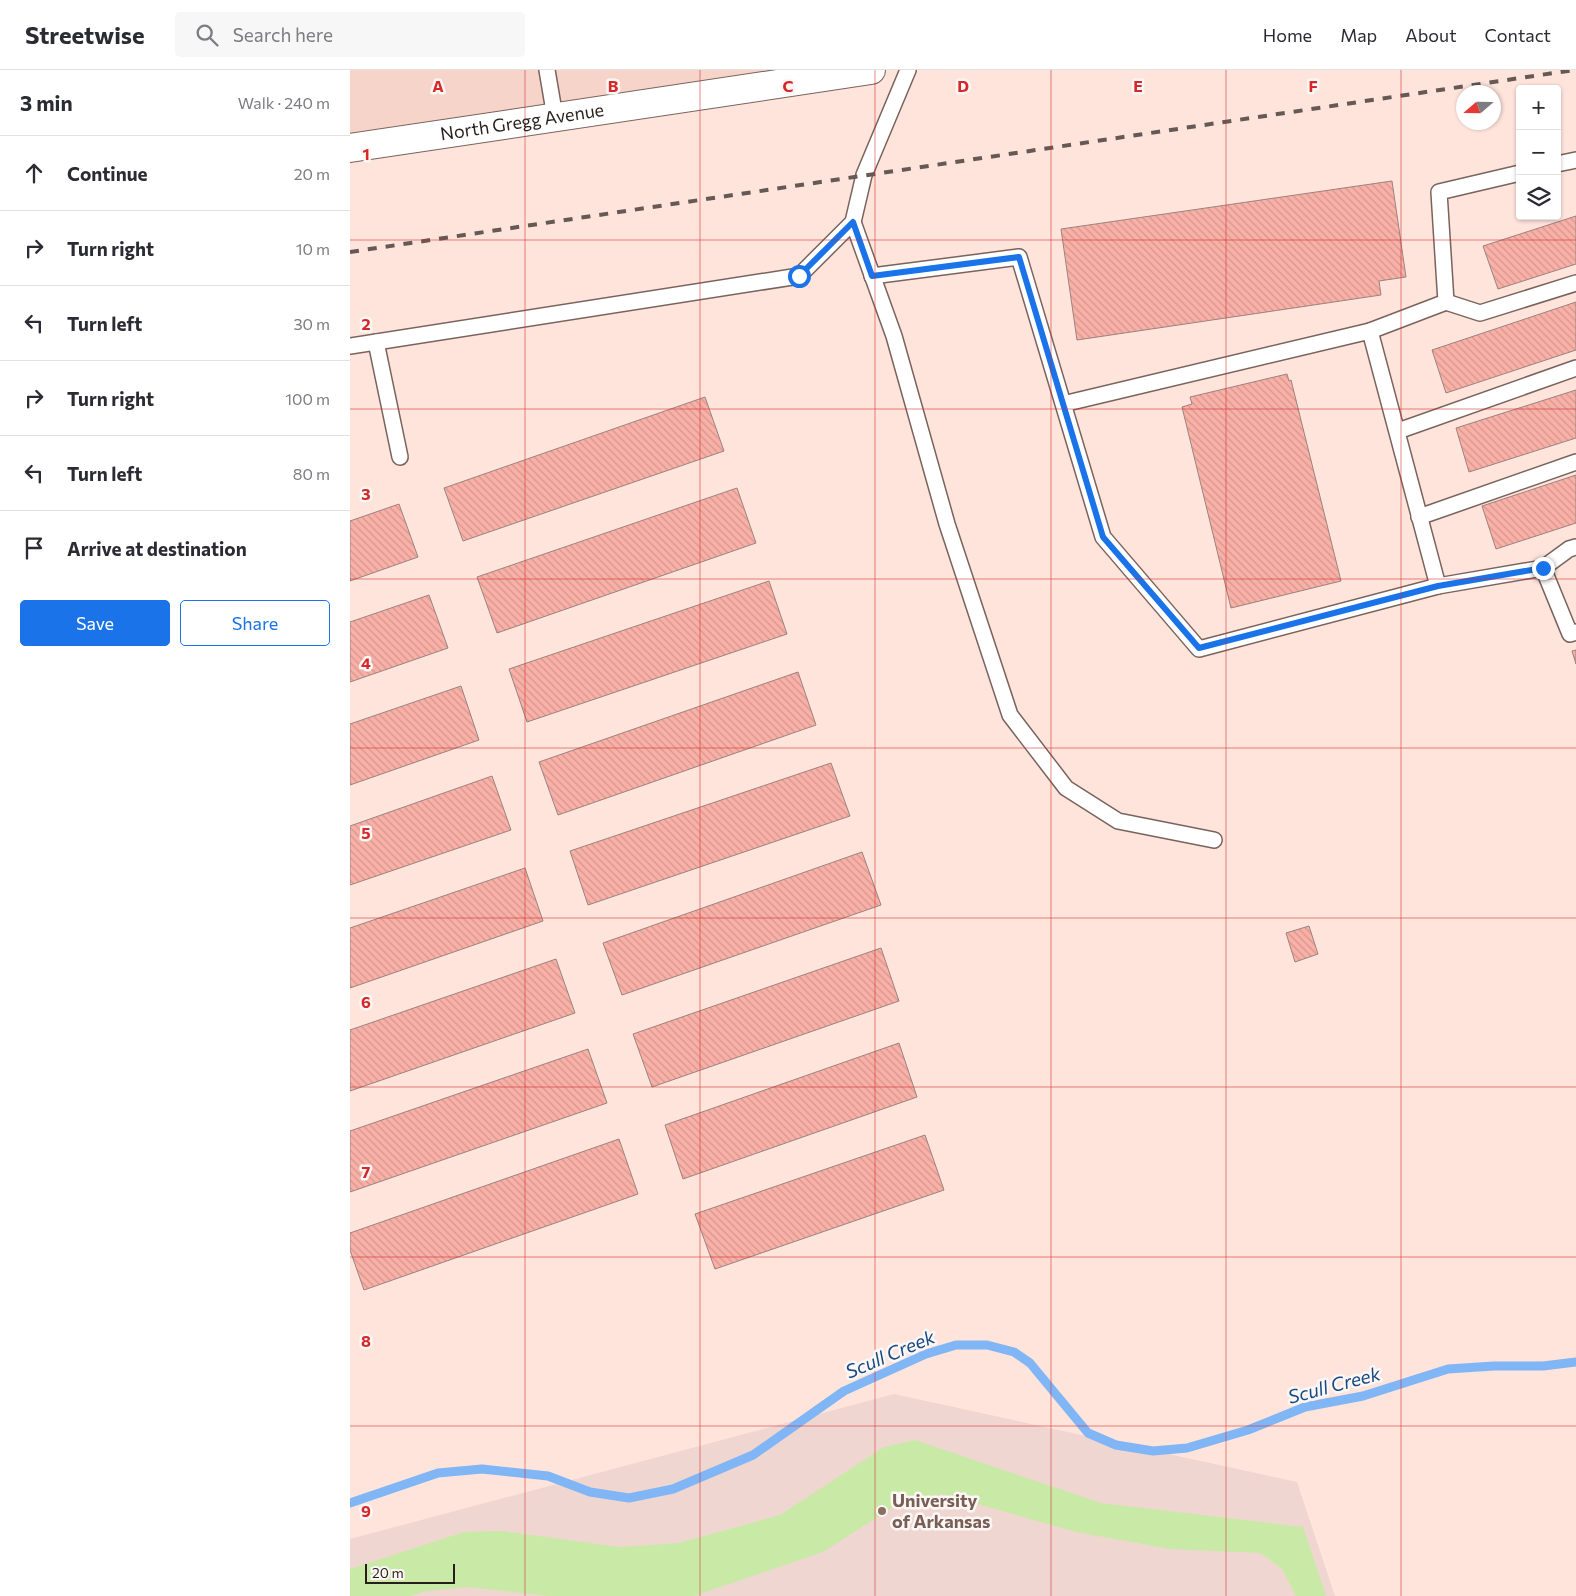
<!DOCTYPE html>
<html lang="en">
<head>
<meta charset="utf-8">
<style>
  :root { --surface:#fff; --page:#f7f7f7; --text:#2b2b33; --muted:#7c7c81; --line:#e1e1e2; --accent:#1a73e8 }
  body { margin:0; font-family:Commissioner,sans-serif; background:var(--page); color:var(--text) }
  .controls { position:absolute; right:15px; top:15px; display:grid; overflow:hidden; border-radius:5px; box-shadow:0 1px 4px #0004 }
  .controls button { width:45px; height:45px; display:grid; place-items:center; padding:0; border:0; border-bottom:1px solid var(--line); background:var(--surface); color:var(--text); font:25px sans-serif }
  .compass { position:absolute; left:1106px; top:15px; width:45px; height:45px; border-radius:50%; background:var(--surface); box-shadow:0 1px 4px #0004; rotate:250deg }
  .scale { position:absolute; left:15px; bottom:12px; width:90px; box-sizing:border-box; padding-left:5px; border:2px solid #281f1c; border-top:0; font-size:14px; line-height:18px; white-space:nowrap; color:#281f1c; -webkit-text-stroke:4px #fcf6f5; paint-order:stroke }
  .stop { position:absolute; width:15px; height:15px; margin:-11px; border:4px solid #1a73e8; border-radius:50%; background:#fff }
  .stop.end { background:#1a73e8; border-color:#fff; box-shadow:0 1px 5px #0008 }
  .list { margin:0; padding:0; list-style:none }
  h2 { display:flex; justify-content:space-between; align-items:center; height:65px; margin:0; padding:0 20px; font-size:21px }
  h2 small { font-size:16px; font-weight:400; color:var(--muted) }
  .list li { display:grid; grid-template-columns:32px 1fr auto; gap:15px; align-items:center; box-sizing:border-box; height:75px; padding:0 20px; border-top:1px solid var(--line) }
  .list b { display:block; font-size:19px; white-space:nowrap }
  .list em { font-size:16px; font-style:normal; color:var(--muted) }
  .actions { display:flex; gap:10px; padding:15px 20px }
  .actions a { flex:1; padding:11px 0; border:1px solid var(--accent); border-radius:5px; text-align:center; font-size:18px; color:var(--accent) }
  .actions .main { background:var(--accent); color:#fff }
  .icon { flex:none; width:28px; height:28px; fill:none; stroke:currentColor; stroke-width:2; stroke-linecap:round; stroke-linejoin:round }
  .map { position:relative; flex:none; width:1226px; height:1526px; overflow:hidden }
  header { display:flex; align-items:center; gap:30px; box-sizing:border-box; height:70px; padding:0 25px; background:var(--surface); border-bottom:1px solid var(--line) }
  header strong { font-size:24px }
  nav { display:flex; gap:28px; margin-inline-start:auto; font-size:18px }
  .search { width:350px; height:45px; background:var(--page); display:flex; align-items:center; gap:12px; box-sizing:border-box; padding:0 18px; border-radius:5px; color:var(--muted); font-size:19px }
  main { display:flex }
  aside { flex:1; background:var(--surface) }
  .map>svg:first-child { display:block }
</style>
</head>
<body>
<header>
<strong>Streetwise</strong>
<div class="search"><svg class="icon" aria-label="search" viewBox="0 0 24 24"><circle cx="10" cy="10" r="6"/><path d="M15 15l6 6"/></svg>Search here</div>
<nav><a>Home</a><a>Map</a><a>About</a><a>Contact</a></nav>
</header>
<main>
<aside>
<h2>3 min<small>Walk · 240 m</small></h2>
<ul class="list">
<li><svg class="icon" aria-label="ahead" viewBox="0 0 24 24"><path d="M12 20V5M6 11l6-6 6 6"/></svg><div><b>Continue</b></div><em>20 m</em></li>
<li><svg class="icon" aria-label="right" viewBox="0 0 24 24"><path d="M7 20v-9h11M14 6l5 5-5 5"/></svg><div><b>Turn right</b></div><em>10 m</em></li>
<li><svg class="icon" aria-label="left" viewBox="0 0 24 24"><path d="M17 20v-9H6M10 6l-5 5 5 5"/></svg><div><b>Turn left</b></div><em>30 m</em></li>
<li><svg class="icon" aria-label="right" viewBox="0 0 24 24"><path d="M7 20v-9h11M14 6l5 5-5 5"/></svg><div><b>Turn right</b></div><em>100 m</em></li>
<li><svg class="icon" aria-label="left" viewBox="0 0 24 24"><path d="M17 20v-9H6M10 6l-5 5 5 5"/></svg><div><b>Turn left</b></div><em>80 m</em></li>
<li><svg class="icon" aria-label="arrive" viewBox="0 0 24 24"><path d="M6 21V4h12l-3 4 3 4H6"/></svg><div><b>Arrive at destination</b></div></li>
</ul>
<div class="actions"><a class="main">Save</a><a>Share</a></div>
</aside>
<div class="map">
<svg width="1226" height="1526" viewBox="0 0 1226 1526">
  <defs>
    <pattern id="building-back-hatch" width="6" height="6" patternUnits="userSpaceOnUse" patternTransform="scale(1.25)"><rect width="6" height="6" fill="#f9b0a6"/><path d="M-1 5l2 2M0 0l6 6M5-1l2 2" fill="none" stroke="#d5978e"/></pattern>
  </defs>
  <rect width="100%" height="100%" fill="#fee4db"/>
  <polygon fill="#f6d4c9" points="0,0 482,0 0,78"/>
  <polygon fill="#f0d6d0" points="544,1324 947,1412 985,1526 0,1526 0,1469"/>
  <polygon fill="#c8eaa6" points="565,1370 751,1433 953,1457 976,1526 946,1526 932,1499 910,1483 820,1479 726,1462 592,1424 551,1432 473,1482 344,1526 199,1526 118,1517 77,1521 60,1526 0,1526 0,1499 114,1462 153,1461 269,1477 329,1473 430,1445 534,1377"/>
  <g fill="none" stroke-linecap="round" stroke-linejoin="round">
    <polyline stroke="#80b5f6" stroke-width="9" points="0,1433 88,1403 132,1399 198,1406 240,1422 279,1428 323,1419 403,1385 494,1321 576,1284 606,1275 637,1275 664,1282 680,1293 738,1363 766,1375 803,1381 837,1378 898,1360 955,1337 1013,1326 1098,1299 1144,1296 1193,1296 1226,1292"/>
  </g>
  <g fill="url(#building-back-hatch)" stroke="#9b837f">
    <polygon points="1042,111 1056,207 1029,211 1031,225 727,270 711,159"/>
    <polygon points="1226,146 1226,194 1148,219 1133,176"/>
    <polygon points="1226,232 1226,280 1096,323 1082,280"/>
    <polygon points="937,304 939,311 941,310 991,511 881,538 832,337 842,334 840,327"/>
    <polygon points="1226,320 1226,368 1119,402 1106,358"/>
    <polygon points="355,327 374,381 113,471 94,418"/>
    <polygon points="1226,405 1226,453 1146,479 1132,436"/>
    <polygon points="387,418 406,473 147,563 127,507"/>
    <polygon points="49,434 68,487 0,511 0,451"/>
    <polygon points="419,511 437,564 177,652 159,599"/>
    <polygon points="79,525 98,578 0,612 0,552"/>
    <polygon points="1226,580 1226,594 1222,581"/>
    <polygon points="448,602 466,655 208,745 189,692"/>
    <polygon points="111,616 129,670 0,715 0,654"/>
    <polygon points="481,693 500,746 238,835 220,781"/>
    <polygon points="142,706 161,760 0,815 0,756"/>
    <polygon points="512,782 531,835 272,925 253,873"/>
    <polygon points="175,798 193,851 0,918 0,858"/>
    <polygon points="959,856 968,884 945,892 936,863"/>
    <polygon points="531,878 549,931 302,1017 283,964"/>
    <polygon points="206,889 225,943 0,1021 0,960"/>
    <polygon points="549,973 567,1027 333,1109 315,1055"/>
    <polygon points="238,979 257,1033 0,1122 0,1061"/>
    <polygon points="575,1065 594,1120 365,1199 345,1144"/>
    <polygon points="269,1069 288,1124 14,1220 0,1180 0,1163"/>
  </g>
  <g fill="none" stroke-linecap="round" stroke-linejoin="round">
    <defs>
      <g id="service">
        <polyline points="197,0 205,47"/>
        <polyline points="1207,94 1226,90"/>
        <polyline points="503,152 544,266 597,454 660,645 716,718 768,751 864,770"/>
        <polyline points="522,206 669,187 753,467 849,579 1088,516 1020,261 713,334"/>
        <polyline points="1096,232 1130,243 1226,213"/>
        <polyline points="1020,261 1096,232 1089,122 1170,103"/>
        <polyline points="26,272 50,387"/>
        <polyline points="0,276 449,206 503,152 514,105 558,0"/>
        <polyline points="1048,361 1226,298"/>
        <polyline points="1069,447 1226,392"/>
        <polyline points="1193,498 1219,479 1226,477"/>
        <polyline points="1088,516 1193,498 1220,564 1226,562"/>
      </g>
      <g id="secondary">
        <path id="s1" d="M0,78l521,-78"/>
      </g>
    </defs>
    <use href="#service" stroke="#79635c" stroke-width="18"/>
    <use href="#secondary" stroke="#79635c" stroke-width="30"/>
    <use href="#service" stroke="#fff" stroke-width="15"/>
    <use href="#secondary" stroke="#fff" stroke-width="28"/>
    <polyline stroke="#665854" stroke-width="4" stroke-dasharray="9 9" stroke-linecap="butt" points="0,182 1224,0"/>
  </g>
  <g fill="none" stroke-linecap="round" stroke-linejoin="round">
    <polyline stroke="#1a73e8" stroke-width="6" points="449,206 503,152 522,206 669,187 753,467 849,578 1088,516 1193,498"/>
  </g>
  <path fill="none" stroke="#d62828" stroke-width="1" stroke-opacity="0.55" d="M175,0v1526M350,0v1526M525,0v1526M701,0v1526M876,0v1526M1051,0v1526M0,170h1226M0,339h1226M0,509h1226M0,678h1226M0,848h1226M0,1017h1226M0,1187h1226M0,1356h1226"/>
  <circle fill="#8d6e63" stroke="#fcf6f5" stroke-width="2" cx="532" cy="1441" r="5"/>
  <g text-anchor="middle" stroke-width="5" stroke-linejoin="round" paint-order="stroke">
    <g font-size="18" fill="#281f1c" stroke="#fcf6f5">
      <text dy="6" stroke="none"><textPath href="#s1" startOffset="174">North Gregg Avenue</textPath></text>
    </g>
    <g font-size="18" font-weight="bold" fill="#785e54" stroke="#fcf6f5" text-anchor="start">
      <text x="542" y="1437">University<tspan x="542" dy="21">of Arkansas</tspan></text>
    </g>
    <g font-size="19" font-style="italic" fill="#154984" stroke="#fcf6f5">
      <text transform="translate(540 1284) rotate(-23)" y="7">Scull Creek</text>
      <text transform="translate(984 1315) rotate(-15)" y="7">Scull Creek</text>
    </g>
  </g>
  <g font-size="16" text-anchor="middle" font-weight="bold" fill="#d62828" stroke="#fcf6f5" stroke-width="5" stroke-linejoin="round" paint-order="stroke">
    <text x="88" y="22">A</text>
    <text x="263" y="22">B</text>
    <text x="438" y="22">C</text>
    <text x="613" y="22">D</text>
    <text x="788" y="22">E</text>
    <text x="963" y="22">F</text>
    <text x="16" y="90">1</text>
    <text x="16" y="260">2</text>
    <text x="16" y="430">3</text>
    <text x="16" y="599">4</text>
    <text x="16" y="769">5</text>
    <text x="16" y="938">6</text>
    <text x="16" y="1108">7</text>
    <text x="16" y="1277">8</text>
    <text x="16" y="1447">9</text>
  </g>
</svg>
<div class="controls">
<button>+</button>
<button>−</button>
<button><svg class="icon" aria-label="layers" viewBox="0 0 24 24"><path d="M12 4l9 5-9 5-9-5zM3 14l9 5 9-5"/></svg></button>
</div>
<svg class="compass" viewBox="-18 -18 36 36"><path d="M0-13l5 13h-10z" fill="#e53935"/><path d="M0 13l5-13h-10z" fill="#7c7c81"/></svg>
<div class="scale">20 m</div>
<div class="stop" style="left:449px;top:206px"></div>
<div class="stop end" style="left:1193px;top:498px"></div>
</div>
</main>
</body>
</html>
